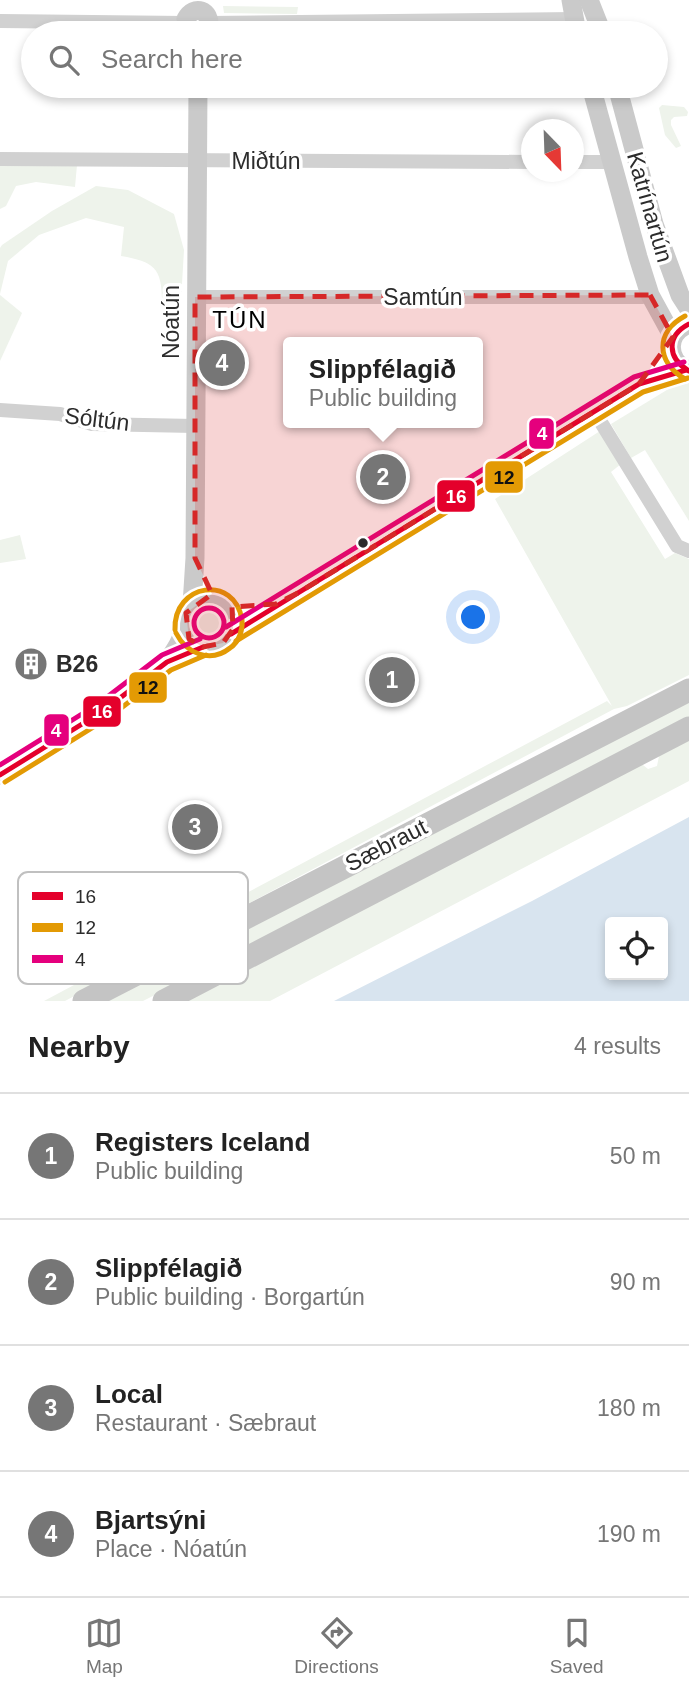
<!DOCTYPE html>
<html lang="en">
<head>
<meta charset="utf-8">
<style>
  :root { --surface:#fff; --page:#f6f6f6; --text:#222; --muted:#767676; --line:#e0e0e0; --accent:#767676 }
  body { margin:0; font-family:Arial,sans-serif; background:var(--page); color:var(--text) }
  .controls { position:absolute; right:21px; bottom:21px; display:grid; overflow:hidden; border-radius:7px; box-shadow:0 4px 10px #0003 }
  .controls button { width:63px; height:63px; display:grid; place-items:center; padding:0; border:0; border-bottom:2px solid var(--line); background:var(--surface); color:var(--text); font:35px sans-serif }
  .compass { position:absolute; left:521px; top:119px; width:63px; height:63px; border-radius:50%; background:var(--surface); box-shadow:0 4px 10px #0003; rotate:157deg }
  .you { position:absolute; left:474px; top:618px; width:24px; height:24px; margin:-18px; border:5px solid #fff; border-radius:50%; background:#1a73e8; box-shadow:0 0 0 10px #1a73e833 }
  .badge { display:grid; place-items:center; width:46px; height:46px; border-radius:50%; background:var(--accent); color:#fff; font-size:23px; font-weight:700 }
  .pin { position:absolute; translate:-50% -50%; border:4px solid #fff; box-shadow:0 2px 7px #0006 }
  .popup { position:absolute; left:283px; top:337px; width:200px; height:91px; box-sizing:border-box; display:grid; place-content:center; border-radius:7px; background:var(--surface); filter:drop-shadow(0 2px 5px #0005); font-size:23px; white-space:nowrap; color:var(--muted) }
  .popup b { font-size:26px; color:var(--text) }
  .popup::after { content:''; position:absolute; left:50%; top:100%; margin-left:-14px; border:14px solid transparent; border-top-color:var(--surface) }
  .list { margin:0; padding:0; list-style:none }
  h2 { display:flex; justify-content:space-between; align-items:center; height:91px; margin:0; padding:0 28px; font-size:30px }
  h2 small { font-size:23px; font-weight:400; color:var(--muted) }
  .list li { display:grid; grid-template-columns:46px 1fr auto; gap:21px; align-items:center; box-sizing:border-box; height:126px; padding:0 28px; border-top:2px solid var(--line) }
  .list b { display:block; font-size:26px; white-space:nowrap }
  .list p { margin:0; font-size:23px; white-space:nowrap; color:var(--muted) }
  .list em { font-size:23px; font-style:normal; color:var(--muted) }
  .icon { flex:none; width:38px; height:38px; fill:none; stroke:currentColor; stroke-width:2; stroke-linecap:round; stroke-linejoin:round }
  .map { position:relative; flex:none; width:689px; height:1001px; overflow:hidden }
  .search { position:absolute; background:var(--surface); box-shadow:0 4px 10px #0003; left:21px; right:21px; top:21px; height:77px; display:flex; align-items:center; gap:18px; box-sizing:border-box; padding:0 24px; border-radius:38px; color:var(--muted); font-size:26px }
  .sheet { height:595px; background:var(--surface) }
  nav { display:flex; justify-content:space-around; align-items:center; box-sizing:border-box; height:98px; border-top:2px solid var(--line); background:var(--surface); font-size:19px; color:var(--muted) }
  nav a { display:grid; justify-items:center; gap:4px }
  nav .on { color:var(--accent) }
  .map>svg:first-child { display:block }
</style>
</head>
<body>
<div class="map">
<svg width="689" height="1001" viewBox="0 0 689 1001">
  <rect width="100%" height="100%" fill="#fff"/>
  <g fill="#eef3eb">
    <polygon points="223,6 298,7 297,14 224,13"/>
    <polygon points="662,105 684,107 688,112 687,116 674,117 671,120 671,125 681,146 676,148 665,135 659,108"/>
    <polygon points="0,165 77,165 75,187 36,182 16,186 6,206 0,209"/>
    <path d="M96,186l32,4 46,24 10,36 -4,68 -18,-16c0,-35 -8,-40 -41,-46l3,-29 -38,-9 -47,17 -31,26 -8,33v-46l2,-3 50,-34z"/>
    <polygon points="0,295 22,313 0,361"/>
    <polygon points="680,382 689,382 689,521 645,450 631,458 611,424"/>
    <polygon points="600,431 621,464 611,472 665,559 675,553 689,559 689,675 627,706 614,709 65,1001 44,1001 607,701 612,706 495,499"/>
    <polygon points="20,535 26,559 0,563 0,540"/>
    <circle cx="208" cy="625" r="14"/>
    <polygon points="689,694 689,720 673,730 143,1001 99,1001"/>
    <polygon points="689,736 689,781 270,1001 177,1001 635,765 643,765 648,769 657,766 659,756"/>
  </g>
  <path fill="#d8e4ef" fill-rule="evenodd" d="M689,817v184h-355l198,-100zM610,922h53v53h-53z"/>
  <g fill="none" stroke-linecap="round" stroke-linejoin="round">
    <g stroke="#d1d1d1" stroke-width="14">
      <polyline points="0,21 185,23"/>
      <polyline points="210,23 576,19"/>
      <polyline points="0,159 532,162"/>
      <polyline points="574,162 611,162"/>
      <polyline points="195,297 642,297 650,295"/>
      <polyline points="0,410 60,414 92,424 195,426"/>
      <polyline points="594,411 677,546 689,551"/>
    </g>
    <g stroke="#cacaca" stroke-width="19">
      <polyline points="571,0 577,33"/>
      <polyline points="589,0 602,33"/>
      <path d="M193,33l-5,-4 -2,-10c8,-15 25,-9 23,8l-8,6"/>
      <polyline points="591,86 638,257 650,295 673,337"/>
      <polyline points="617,86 654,224 680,295 689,309"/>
      <path d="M689,324c-24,9 -23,37 0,47"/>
      <polyline points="192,605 195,558 198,86"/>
      <polyline points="231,634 639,384 686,370"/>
      <path d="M0,775c44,-27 88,-54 130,-84 13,-9 28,-18 37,-30 7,-8 16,-23 17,-33 2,-11 1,-21 13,-27 13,-7 30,0 35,14 11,31 -35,47 -48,14"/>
    </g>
    <g stroke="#c4c4c4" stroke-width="23">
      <polyline points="84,1001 689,690"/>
      <polyline points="164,1001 689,728"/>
    </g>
    <defs>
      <g id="bus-1">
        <path d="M689,324c-23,12 -22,34 0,47"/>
        <polyline points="231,634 639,384 686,370"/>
        <polyline points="0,775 103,711 167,662 203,647"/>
      </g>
      <g id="bus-2">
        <path d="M685,379c-29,-17 -30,-47 0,-63"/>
        <path d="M175,630c-2,-47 60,-56 67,-10 1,10 -3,22 -12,28 -20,16 -44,5 -54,-15"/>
        <polyline points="236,641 643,392 688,378"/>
        <polyline points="5,782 108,718 171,670 206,655"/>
      </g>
      <g id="bus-3">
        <circle cx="209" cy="623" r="15"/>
        <polyline points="226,627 634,377 684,362"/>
        <polyline points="0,765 98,704 162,655 200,639"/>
      </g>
    </defs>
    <use href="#bus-1" stroke="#fff" stroke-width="10"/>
    <use href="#bus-2" stroke="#fff" stroke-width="10"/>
    <use href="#bus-3" stroke="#fff" stroke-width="10"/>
    <use href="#bus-1" stroke="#e4002b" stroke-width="5"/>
    <use href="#bus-2" stroke="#e39a04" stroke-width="5"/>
    <use href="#bus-3" stroke="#e5007d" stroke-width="5"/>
  </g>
  <path fill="#d62828" fill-opacity="0.2" stroke="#d62828" stroke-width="5" stroke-dasharray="14 9" stroke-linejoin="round" d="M650,295l23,42 -34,47 -341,209 -22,11 -44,3 1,22 -10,14 -20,4 -14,-8 -3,-26 26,-19 -17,-36v-261z"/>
  <defs>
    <symbol id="building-disc" viewBox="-11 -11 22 22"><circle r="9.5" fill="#767676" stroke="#fff"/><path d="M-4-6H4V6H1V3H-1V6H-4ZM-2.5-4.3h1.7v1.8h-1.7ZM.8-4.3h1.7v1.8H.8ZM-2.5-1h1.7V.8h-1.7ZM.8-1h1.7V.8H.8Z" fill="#fff"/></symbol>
  </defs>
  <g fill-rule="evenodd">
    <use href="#building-disc" x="12" y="645" width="38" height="38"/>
  </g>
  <circle fill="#2c2c2c" stroke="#fff" stroke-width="2.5" cx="363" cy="543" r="6"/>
  <g text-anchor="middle" stroke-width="7" stroke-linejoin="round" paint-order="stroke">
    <g font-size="23" fill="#2c2c2c" stroke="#fff">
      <text x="266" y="169">Miðtún</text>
      <text transform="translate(650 207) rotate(74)" y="8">Katrínartún</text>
      <text x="423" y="305">Samtún</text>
      <text transform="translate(171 322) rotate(-90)" y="8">Nóatún</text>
      <text transform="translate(97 419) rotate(7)" y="8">Sóltún</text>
      <text transform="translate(386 845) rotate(-27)" y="8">Sæbraut</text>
    </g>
    <g font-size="23" font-weight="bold" fill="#2c2c2c" stroke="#fff" text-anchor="start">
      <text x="56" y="672">B26</text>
    </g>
    <g font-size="24" letter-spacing="2" fill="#000" stroke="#fff">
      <text x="240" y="328">TÚN</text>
    </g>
  </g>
  <rect x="18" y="872" width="230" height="112" rx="10" fill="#fff" stroke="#c0c0c0" stroke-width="2"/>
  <rect x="32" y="892" width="31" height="8" fill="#e4002b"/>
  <rect x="32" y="923" width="31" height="9" fill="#e39a04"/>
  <rect x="32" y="955" width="31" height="8" fill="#e5007d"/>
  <g font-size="19" fill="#2c2c2c">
    <text x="75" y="903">16</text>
    <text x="75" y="934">12</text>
    <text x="75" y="966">4</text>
  </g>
  <g stroke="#fff" stroke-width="2.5">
    <rect x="528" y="417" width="27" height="33" rx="7" fill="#e5007d"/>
    <rect x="484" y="460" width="40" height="34" rx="7" fill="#e39a04"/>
    <rect x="436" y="479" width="40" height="34" rx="7" fill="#e4002b"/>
    <rect x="128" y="671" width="40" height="33" rx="7" fill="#e39a04"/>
    <rect x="82" y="695" width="40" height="33" rx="7" fill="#e4002b"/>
    <rect x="43" y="713" width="27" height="34" rx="7" fill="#e5007d"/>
  </g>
  <g font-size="19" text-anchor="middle" font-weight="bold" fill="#fff">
    <text x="542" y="440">4</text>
    <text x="456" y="503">16</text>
    <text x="102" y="718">16</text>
    <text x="56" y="737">4</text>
  </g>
  <g font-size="19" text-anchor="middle" font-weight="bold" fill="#111">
    <text x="504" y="484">12</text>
    <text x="148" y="694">12</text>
  </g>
</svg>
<div class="controls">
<button><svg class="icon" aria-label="locate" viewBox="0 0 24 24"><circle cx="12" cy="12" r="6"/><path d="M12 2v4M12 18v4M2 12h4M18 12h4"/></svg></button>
</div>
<svg class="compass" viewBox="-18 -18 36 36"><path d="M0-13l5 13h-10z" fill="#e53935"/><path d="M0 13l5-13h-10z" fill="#767676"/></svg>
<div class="you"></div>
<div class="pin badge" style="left:392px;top:680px">1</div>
<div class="pin badge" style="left:383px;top:477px">2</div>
<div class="popup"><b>Slippfélagið</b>Public building</div>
<div class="pin badge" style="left:195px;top:827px">3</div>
<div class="pin badge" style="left:222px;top:363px">4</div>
<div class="search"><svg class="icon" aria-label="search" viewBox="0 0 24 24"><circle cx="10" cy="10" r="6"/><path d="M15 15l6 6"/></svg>Search here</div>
</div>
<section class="sheet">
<h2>Nearby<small>4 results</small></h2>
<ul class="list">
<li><span class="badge">1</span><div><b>Registers Iceland</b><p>Public building</p></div><em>50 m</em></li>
<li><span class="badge">2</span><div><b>Slippfélagið</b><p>Public building · Borgartún</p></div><em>90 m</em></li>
<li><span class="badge">3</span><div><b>Local</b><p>Restaurant · Sæbraut</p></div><em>180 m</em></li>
<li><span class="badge">4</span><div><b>Bjartsýni</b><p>Place · Nóatún</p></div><em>190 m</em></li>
</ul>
</section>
<nav>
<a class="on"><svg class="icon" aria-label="map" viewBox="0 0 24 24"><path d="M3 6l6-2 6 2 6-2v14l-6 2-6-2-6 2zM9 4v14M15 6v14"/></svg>Map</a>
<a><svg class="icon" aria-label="directions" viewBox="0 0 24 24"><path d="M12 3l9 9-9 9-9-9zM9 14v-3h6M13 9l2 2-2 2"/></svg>Directions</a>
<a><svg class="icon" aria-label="saved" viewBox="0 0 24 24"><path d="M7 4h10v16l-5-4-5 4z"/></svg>Saved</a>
</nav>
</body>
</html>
